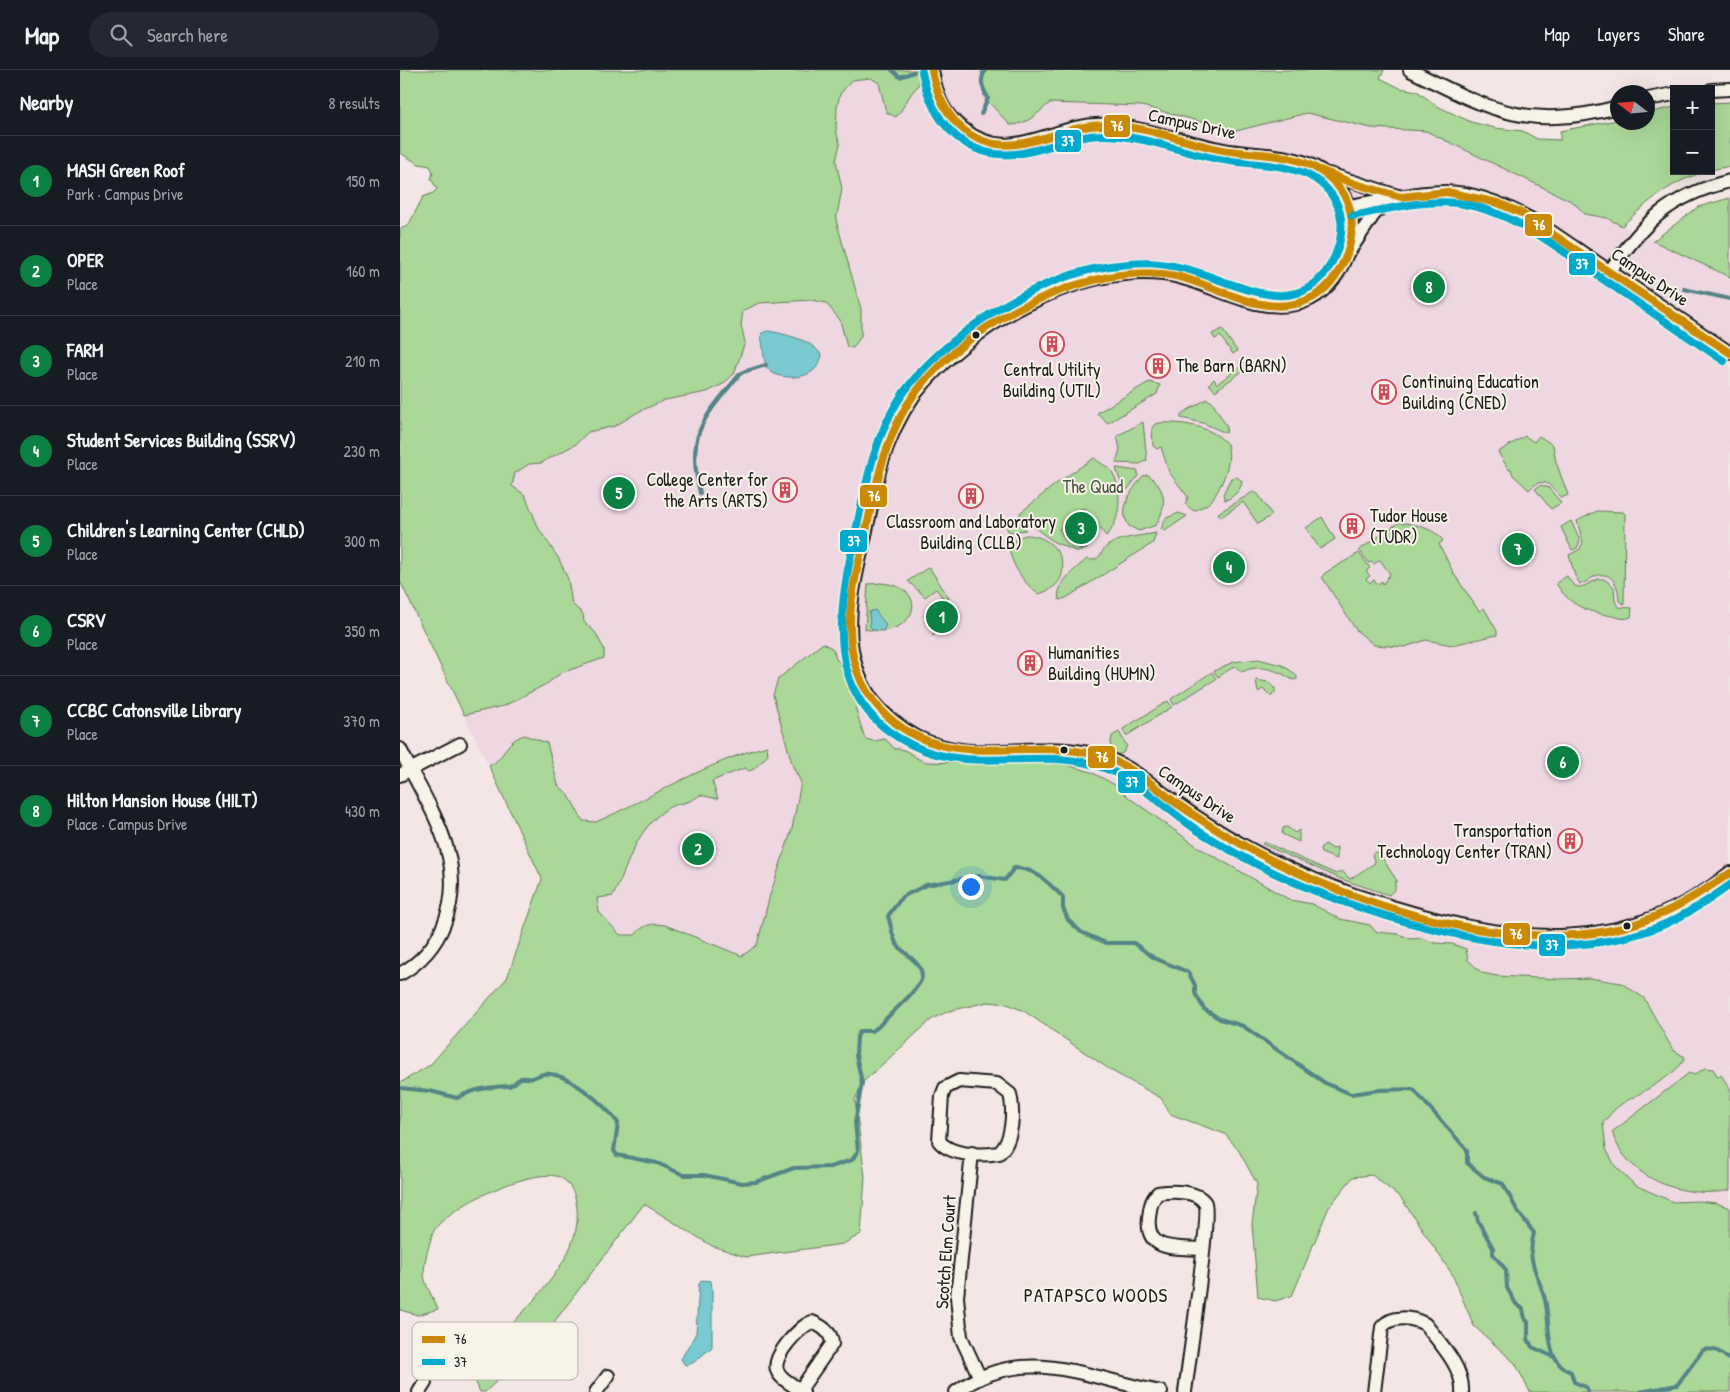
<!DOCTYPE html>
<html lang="en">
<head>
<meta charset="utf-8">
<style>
  :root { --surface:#171b24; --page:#242831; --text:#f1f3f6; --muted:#9ea1a6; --line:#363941; --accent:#0b8043 }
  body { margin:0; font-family:"Patrick Hand",sans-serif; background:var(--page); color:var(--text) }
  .controls { position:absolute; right:15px; top:15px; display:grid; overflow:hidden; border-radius:0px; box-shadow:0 5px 20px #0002 }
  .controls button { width:45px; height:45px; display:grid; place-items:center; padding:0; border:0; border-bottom:1px solid var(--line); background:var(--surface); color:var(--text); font:25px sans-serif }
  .compass { position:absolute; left:1210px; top:15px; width:45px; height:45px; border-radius:50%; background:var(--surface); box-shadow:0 5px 20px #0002; rotate:286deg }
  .you { position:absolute; left:570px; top:816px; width:18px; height:18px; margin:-12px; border:4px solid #fff; border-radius:50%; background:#1a73e8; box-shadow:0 0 0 8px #1a73e833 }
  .badge { display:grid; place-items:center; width:32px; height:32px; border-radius:50%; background:var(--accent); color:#fff; font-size:16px; font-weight:700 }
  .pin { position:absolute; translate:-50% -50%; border:2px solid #fff; box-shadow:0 1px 5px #0006 }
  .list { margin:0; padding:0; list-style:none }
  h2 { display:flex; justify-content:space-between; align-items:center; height:65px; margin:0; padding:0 20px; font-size:21px }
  h2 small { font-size:16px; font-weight:400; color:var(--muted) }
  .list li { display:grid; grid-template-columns:32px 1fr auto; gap:15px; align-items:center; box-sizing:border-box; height:90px; padding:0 20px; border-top:1px solid var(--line) }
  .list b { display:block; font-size:19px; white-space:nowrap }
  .list p { margin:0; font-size:16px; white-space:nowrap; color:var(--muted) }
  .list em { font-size:16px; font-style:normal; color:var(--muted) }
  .icon { flex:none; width:28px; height:28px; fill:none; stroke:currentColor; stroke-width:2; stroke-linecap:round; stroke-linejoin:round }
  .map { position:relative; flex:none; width:1330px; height:1322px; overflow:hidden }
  header { display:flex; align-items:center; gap:30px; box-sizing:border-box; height:70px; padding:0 25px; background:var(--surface); border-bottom:1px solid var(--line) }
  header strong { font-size:24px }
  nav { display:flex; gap:28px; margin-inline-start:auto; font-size:18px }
  .search { width:350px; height:45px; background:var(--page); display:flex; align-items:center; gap:12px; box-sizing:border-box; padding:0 18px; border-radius:28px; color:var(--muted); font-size:19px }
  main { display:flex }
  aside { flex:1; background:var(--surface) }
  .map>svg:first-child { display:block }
</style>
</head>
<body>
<header>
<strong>Map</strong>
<div class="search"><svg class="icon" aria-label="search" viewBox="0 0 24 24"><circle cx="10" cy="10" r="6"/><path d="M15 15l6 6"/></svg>Search here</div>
<nav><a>Map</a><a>Layers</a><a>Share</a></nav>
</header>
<main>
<aside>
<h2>Nearby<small>8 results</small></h2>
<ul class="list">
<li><span class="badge">1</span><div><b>MASH Green Roof</b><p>Park · Campus Drive</p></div><em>150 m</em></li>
<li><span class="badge">2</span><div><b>OPER</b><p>Place</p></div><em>160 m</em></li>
<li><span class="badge">3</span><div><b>FARM</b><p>Place</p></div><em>210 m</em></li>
<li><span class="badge">4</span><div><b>Student Services Building (SSRV)</b><p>Place</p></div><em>230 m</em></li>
<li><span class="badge">5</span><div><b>Children's Learning Center (CHLD)</b><p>Place</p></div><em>300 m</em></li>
<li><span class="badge">6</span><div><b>CSRV</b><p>Place</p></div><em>350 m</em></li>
<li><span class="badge">7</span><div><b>CCBC Catonsville Library</b><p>Place</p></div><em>370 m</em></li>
<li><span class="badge">8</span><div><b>Hilton Mansion House (HILT)</b><p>Place · Campus Drive</p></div><em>430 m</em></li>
</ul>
</aside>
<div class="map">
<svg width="1330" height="1322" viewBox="0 0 1330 1322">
  <rect width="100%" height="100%" fill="#f3e6e5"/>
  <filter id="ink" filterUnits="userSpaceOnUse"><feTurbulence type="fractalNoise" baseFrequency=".02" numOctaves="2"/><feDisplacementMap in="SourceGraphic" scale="10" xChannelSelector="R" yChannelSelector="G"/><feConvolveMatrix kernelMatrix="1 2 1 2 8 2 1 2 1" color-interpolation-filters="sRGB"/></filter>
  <g filter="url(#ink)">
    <polygon fill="#eed7e1" points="301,0 898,0 1330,207 1330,1295 1128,1117 497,861 200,928 59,634 0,222"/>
    <g fill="#aad898" stroke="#637a5a">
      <path d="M0,0h519l-1,16c-10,9 -13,21 -22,31l-10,-5 -7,-29 -8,-5 -19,2 -12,14 -3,13 -1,24 4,13 -4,17 6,28 -6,31 25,89v27l-8,12 -6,-1 -7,-27 -14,-17 -14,-3 -53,3 -16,8 -2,14 4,17 -11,32 -11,10 -16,8 -42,8 -27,12 -23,14 -27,6 -12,12 -35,19 -12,1 -14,9 -3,13 13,9 14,34 20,30 9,20 4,25 11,10 1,8 11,10 9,17v9l-43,15 -13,10 -44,23 -40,9 -64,-134v-352l8,-3 15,-29 10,-4 4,-4 -6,-10 2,-7 -3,-6 -11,-2 -19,-11z"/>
      <path d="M581,0h403l-4,8 20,10 17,3 20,15 34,16 24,6 28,3 14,8 23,1v-9l57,-11 1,2h30v-9l26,-6v64h34c-35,9 -60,30 -86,55l-15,-8 -22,-4 -12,-12 -147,-71 -55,-3 -64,-15 -71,18 -94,-25 -92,-3c-13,10 -22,22 -40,22l-26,-28z"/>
      <polygon points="1330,32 1330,96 1311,100 1311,33"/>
      <polygon points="1330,128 1330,207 1253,171 1298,137"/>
      <polygon points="822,259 837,281 833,284 820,266 815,269 812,264"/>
      <polygon points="843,289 848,297 815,321 809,314 814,309 817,314 841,296 839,292"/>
      <polygon points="749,312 760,315 757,324 708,353 697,343"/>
      <polygon points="807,329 812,332 827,357 826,363 803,353 781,348 781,344"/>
      <polygon points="743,352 747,390 740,394 716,393 720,379 717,366"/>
      <path d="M760,353c23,-1 51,3 67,21 6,17 -5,43 -16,57 -4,4 -12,8 -17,10l-9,-7 3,-7 -19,-25 -8,-25 -4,2 -4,-3 -1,-18 3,-4z"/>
      <path d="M1125,366l9,6 5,-6 14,9 3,17 12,33 -7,3c-10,-12 -17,-24 -32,-8l-16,-15 -2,-6 -2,1 -11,-18z"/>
      <path d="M694,388c5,5 14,8 18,14 11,17 9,51 -6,64l-22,-28 -18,11v4l-7,6 7,10 5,-2 9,13 6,-3 1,2 -9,3 -24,-10 -33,-24 -1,-5 37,-30z"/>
      <polygon points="716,398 738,401 738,406 727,420 723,419"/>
      <path d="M748,405c19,13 19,32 8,50l-17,6 -10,-5c-12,-17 3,-36 14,-50z"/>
      <path d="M837,407l5,4c0,8 -10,18 -17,19l-2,-6 8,-16z"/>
      <polygon points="1141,415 1149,418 1161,433 1151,439 1135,419"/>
      <polygon points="853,422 858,424 872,445 858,454 843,432 821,447 818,443"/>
      <path d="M1197,441l26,1 2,2 -1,90 -5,-3c0,-14 -6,-31 -24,-25 -6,3 -8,7 -15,8l-5,-8 -6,-21 11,-6 3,-7 -6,-21z"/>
      <polygon points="779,443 787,446 765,461 761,459 766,448"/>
      <polygon points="922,447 935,469 920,479 906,458"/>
      <polygon points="1171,451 1180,471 1177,478 1172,480 1161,457"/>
      <polygon points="607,452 619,453 626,460 609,462 607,459"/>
      <path d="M998,453c12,-1 39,6 45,18l-4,3 15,30 25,37 5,-3 13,23v4l-45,10 -26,-5 -21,7 -31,-2 -18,-15 -34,-53 3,-4 34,-20 11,15 -4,3 4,5 -4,3 4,4 4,-3 3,5 5,-4 1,3 7,-10 -10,-14 -6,4 -2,-2 -3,1 -10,-13z"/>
      <path d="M756,463l-3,10 -87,55 -7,2c-4,-16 17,-32 28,-41 13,4 13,-7 20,-13 13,-9 34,-10 49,-13z"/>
      <path d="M626,465c36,0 55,49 12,59 -15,-12 -25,-27 -29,-45l8,-11z"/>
      <polygon points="529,497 549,528 535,544 532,540 543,528 536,519 525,527 508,511"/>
      <path d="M1167,506c11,18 15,10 31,3h6l10,8 1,14 3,6 14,1 -1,9c-6,3 -12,1 -19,-1 -24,-4 -43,-10 -56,-33z"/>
      <path d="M481,513c53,4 34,58 -16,46l3,-45z"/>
      <polygon points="549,531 555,541 533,566 533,559 529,554"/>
      <path d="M423,573l10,6 3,10 6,6 17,33 -4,9 10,32 9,2 11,-2 10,10c13,-2 19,11 32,13l66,2 35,-2 40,3 23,7 26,14 11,11 70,50 92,53 22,4 28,15 30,6 6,7 22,2 13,5 10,-1 14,5 17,1 14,5 2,11 14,13 15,3 62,3 30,-1 32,5 23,15 29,52 12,7c-6,18 -48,37 -65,48 -7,5 -12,12 -17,18l3,26 9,17 20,19 38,17 25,-1 18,2 14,5v184h-200l-15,-29 -41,-37 -22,-52 -51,-76 -29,-23 -19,2 -24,30 -37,89 -17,5 -17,-4 -6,-73 5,-40 -18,-33 -14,-17 -55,-20 -9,-16 -49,-27 -88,-60 -17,-7 -19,-2 -39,9 -17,8 -70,64 -7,17 10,77 -4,57 -18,10 -97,13 -34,-11 -68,-42 -106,139 -53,49h-5l-6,-14c3,-6 4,-13 8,-18 30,-45 106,-96 94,-158 -1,-8 -6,-18 -13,-23 -22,-17 -121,29 -130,54 -4,11 -9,29 -9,41 0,10 10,25 14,35l-20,6 -18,-5v-227l30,-18 77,-87 35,-99 -53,-113c19,-10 12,-22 35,-31l23,8 11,42 10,9 15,27 13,1c57,-25 111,-60 171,-76l1,9 -14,14 -5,2 -4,-3 -33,13 6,18 -18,-4c-12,10 -22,7 -32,13 -35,24 -37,53 -55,88l-16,2 2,14 21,23h15c9,-11 16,-12 30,-10l77,31 15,-11 13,-50 22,-66 9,-47 -8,-15 -20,-72 5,-16z"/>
      <path d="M858,589l24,6 15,10v4l-4,1c-16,-10 -33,-17 -51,-8l-7,-6 -17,11 -4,-6 19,-9z"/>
      <polygon points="812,602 816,609 774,635 771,629"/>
      <polygon points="856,610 868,612 875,618 875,623 870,626 863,619 858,622"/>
      <polygon points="768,631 772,637 726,666 723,659"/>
      <polygon points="719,662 727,676 723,683 716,685 712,682 710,677 712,666"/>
      <polygon points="887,757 895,763 899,760 899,772 882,764 883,758"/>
      <polygon points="864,772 936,804 942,801 950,809 975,793 972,785 975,782 979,783 997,811 995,812 995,819 989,825 941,809 862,774"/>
      <polygon points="925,774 933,779 937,777 937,789 921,783 920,778"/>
      <path d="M1305,998l8,1 5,8 3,-2 9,14v101c-45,10 -104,-11 -118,-58l77,-59 5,2z"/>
    </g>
    <g fill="#79cad0" stroke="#548488">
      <path d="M368,261c17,3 45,9 54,25 -2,5 -4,10 -8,14 -9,9 -35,10 -45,0 -5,-5 -5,-15 -6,-22 0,-6 -3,-10 -1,-15z"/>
      <polygon points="475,540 486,555 483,561 473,560 470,557 469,542"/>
      <polygon points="302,1210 311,1211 312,1219 312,1277 293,1293 285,1295 281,1289 296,1263 299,1214"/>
    </g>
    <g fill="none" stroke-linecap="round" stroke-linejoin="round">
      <g stroke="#548488" stroke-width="4">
        <polyline points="492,0 500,7 514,2"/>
        <path d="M581,44l7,-16c-5,-10 -10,-17 -2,-28"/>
        <polyline points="1284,219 1330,229"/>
        <path d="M300,423c-14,-59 2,-73 39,-118l4,-3 23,-7"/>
        <path d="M0,1018l30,3 27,7c17,-9 32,-11 51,-12 6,0 8,-6 13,-8 3,-1 8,1 11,0 4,-1 7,-3 11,-4 24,-3 62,31 75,49l-4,28 3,4 40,8 27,12h20l38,8 14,-1 38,-14 36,-1 22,-7 6,-9 -3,-29 7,-39 -6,-28 1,-18 3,-6h12l6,-4c11,-13 37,-33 43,-47 6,-16 -19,-26 -25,-37 -4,-8 -5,-18 -8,-27l14,-19 24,-12 53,-9 26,4 9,-12c22,0 34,15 49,29v11l5,12 13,12 25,11h28l20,15 34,14 7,13v8l9,16 16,10 23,7 82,57 26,11 28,-4 34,-1 54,61v13l17,14 19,7 14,26 17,23c-8,27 3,39 10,63 8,24 -2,66 27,76l3,10 12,5 2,5"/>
        <polyline points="1076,1143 1078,1151 1093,1178 1093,1184 1106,1200 1107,1218 1116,1234 1123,1239 1125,1249 1128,1252 1128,1269 1132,1277 1156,1288"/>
        <path d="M1240,1322l37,-7 26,-35c12,-3 18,3 27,10"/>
      </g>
      <defs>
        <g id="minor">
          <path d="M532,0c4,25 10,43 31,59 48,39 91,-7 142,-4 42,2 83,19 124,26 26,4 55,3 79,13 17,7 33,21 40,39 14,38 -12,93 -52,101 -46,10 -88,-25 -133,-30 -88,-10 -195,52 -249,121 -15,21 -27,48 -34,73 -6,22 -10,45 -15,67 -13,56 -29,115 8,166 12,15 27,27 44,36 63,32 129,-3 192,22 25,10 45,28 67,44 22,16 45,30 68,43 47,26 97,46 148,61 121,37 233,51 338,-34"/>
          <path d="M1010,0c80,40 116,61 208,37"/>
          <polyline points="1311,20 1330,19"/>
          <polyline points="1248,29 1274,24"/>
          <polyline points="929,104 998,126"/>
          <path d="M950,136c31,-5 63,-14 96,-14 36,1 71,18 101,37l183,124"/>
          <polyline points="950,180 974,144 990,130"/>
          <path d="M1210,201c35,-50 59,-75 120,-90"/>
          <path d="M0,679c27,56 70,111 44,175 -8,21 -24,39 -44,50"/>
          <polyline points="0,705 60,674"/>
          <path d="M559,1011l38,3 13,10c4,17 3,47 -11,59 -18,3 -48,3 -60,-12l3,-45 3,-8z"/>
          <polyline points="572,1083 557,1227 561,1267 580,1308"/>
          <path d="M400,1320l32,-46c0,-11 -10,-18 -20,-22 -12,4 -40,34 -35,48 3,9 16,15 23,20l3,2"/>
          <polyline points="19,1322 25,1313"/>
          <polyline points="196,1322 208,1306"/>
          <path d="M556,1322c68,-50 133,-13 205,0"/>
          <path d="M785,1322c3,-25 26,-178 20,-189 -8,-13 -34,-12 -47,-10 -7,7 -8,15 -9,25 -4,35 29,29 54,31"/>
          <path d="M974,1322l8,-65c10,-12 29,-10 43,-3 14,18 39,44 37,68"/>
        </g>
      </defs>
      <use href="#minor" stroke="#1c1c1c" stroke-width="16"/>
      <use href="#minor" stroke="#f7f3e8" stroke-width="12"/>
      <defs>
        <g id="bus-1">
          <path d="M532,0c8,44 36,80 85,74 31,-4 58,-20 89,-19 39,1 75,16 112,24 33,7 71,2 101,21 16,10 29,25 32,45 5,37 -18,81 -56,89 -46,10 -88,-26 -133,-30 -87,-8 -208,56 -255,131 -24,40 -32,85 -42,130 -7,30 -15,60 -15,90 0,31 9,62 31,85 67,70 150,20 228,49 25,9 46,28 67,44 19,13 38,26 58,37 99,58 258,112 373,91 46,-8 85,-32 123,-58"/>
          <polyline points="920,100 952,113 1001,127 1047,122 1098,133 1121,143 1330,283"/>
        </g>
        <g id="bus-2">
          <path d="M522,2c9,47 40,87 93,82 31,-3 59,-20 90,-19 39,1 76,17 113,24 29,6 63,3 90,16 18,9 31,25 33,44 2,16 -3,32 -10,45 -34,60 -97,17 -145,5 -18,-5 -38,-7 -57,-5 -53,3 -106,27 -149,57 -31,22 -62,48 -82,80 -23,37 -31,78 -40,120 -18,82 -41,178 54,224 61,31 130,0 192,23 36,13 65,44 96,64 52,33 109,59 167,78 91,29 190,52 283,20 29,-10 55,-27 80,-45"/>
          <path d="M952,146c34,-6 70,-17 105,-13 55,7 101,45 144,75 41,28 82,55 123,83"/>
        </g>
      </defs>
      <use href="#bus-1" stroke="#f7f3e8" stroke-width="11"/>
      <use href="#bus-2" stroke="#f7f3e8" stroke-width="11"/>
      <use href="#bus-1" stroke="#cb8a06" stroke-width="8"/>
      <use href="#bus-2" stroke="#00a9ce" stroke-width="8"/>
    </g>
  </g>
  <defs>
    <symbol id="building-ring" viewBox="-11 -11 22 22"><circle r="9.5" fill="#f7f3e8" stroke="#d1495b" stroke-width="1.5"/><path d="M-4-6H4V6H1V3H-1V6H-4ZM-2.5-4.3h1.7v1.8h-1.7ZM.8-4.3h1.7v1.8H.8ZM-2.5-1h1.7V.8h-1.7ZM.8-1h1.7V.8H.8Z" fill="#d1495b"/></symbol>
  </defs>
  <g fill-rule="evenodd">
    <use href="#building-ring" x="638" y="260" width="28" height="28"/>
    <use href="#building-ring" x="744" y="282" width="28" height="28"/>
    <use href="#building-ring" x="970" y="308" width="28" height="28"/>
    <use href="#building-ring" x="371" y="406" width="28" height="28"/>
    <use href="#building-ring" x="557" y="412" width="28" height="28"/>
    <use href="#building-ring" x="938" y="442" width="28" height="28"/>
    <use href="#building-ring" x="616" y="579" width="28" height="28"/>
    <use href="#building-ring" x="1156" y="757" width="28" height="28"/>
  </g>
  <g fill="#1c1c1c" stroke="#f7f3e8" stroke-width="2">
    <circle cx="576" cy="265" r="4.5"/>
    <circle cx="664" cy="680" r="4.5"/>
    <circle cx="1227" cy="856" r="4.5"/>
  </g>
  <g text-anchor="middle" stroke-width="4" stroke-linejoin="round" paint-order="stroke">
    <g font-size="18" fill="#1c1c1c" stroke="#f7f3e8">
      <text transform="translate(792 54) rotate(12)" y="6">Campus Drive</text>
      <text transform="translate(1250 207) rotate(34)" y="6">Campus Drive</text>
      <text transform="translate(797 724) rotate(34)" y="6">Campus Drive</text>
      <text transform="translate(546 1182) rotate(-86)" y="6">Scotch Elm Court</text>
    </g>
    <g font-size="18" fill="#1c1c1c" stroke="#f7f3e8" text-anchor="start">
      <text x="776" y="302">The Barn (BARN)</text>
      <text x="652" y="306" text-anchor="middle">Central Utility<tspan x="652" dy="21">Building (UTIL)</tspan></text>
      <text x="1002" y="318">Continuing Education<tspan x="1002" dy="21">Building (CNED)</tspan></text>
      <text x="368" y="416" text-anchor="end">College Center for<tspan x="368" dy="21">the Arts (ARTS)</tspan></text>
      <text x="970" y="452">Tudor House<tspan x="970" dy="21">(TUDR)</tspan></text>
      <text x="571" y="458" text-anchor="middle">Classroom and Laboratory<tspan x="571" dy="21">Building (CLLB)</tspan></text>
      <text x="648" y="589">Humanities<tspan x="648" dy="21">Building (HUMN)</tspan></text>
      <text x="1152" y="767" text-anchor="end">Transportation<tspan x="1152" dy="21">Technology Center (TRAN)</tspan></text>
    </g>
    <g font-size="18" fill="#475441" stroke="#f7f3e8">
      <text x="693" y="423">The Quad</text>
    </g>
    <g font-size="19" letter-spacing="1" fill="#1c1c1c" stroke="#f7f3e8">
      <text x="696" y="1232">PATAPSCO WOODS</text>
    </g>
  </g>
  <rect x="12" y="1252" width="166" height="58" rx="8" fill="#f7f3e8" stroke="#b5b2ab" stroke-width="1"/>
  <rect x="22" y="1266" width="23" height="7" fill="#cb8a06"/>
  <rect x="22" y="1289" width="23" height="6" fill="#00a9ce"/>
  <g font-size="14" fill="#1c1c1c">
    <text x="54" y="1274">76</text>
    <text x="54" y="1297">37</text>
  </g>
  <g stroke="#f7f3e8" stroke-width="2">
    <rect x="703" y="44" width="28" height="24" rx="5" fill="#cb8a06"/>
    <rect x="654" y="59" width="28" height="24" rx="5" fill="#00a9ce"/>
    <rect x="1124" y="143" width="29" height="24" rx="5" fill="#cb8a06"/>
    <rect x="1168" y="182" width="28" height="24" rx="5" fill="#00a9ce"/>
    <rect x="459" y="414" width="29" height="24" rx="5" fill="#cb8a06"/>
    <rect x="439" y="459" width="29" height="24" rx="5" fill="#00a9ce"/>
    <rect x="687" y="675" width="29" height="24" rx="5" fill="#cb8a06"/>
    <rect x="717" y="700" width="29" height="24" rx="5" fill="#00a9ce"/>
    <rect x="1102" y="852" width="29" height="24" rx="5" fill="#cb8a06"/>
    <rect x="1138" y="863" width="28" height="24" rx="5" fill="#00a9ce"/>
  </g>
  <g font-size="14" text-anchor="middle" font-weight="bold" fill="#fff">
    <text x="717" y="61">76</text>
    <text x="668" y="76">37</text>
    <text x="1139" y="160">76</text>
    <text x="1182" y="199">37</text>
    <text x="474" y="431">76</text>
    <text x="454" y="476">37</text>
    <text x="702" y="692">76</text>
    <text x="732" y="717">37</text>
    <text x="1116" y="869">76</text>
    <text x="1152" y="880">37</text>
  </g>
</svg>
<div class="controls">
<button>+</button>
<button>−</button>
</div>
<svg class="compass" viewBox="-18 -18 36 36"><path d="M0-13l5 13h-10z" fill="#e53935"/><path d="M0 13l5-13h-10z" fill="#9ea1a6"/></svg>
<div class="you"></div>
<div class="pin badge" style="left:542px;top:547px">1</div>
<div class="pin badge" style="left:298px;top:779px">2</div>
<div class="pin badge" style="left:681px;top:458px">3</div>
<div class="pin badge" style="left:829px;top:497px">4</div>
<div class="pin badge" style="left:219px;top:423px">5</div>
<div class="pin badge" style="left:1163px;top:692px">6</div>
<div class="pin badge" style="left:1118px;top:479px">7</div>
<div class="pin badge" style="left:1029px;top:217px">8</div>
</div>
</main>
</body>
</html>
